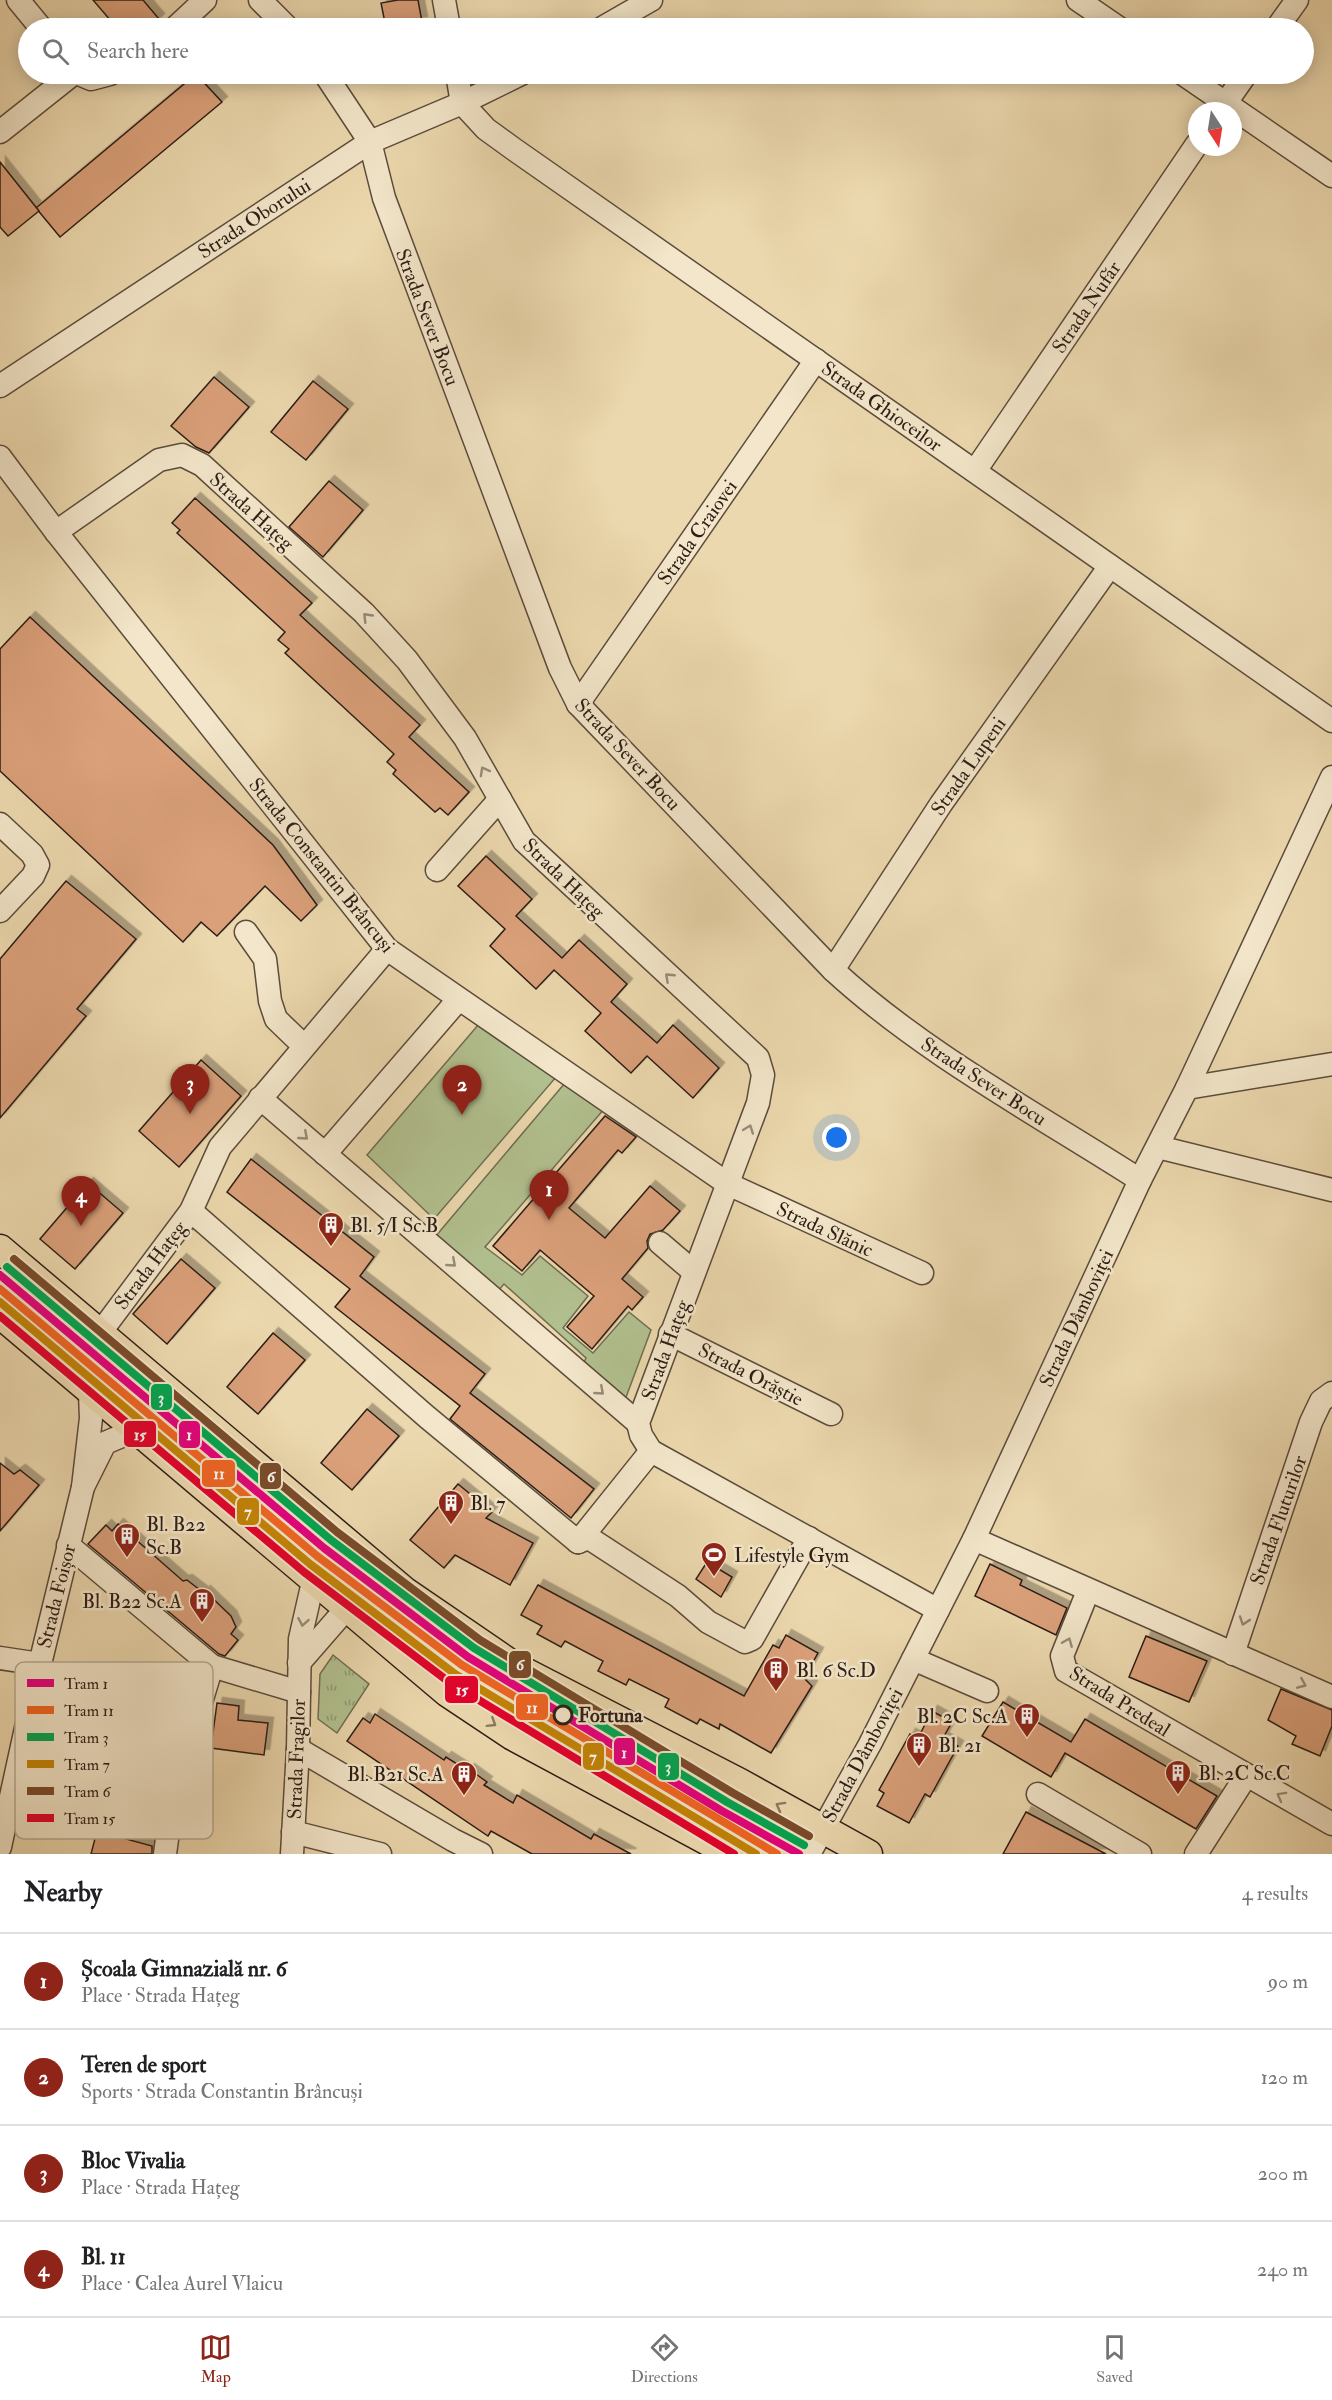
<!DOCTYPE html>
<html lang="en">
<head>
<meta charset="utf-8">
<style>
  :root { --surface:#fff; --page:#f2f2f2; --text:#202124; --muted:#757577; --line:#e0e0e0; --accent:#8f2418 }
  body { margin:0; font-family:"IM FELL Double Pica",serif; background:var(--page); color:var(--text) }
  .compass { position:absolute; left:1188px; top:102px; width:54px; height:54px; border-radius:50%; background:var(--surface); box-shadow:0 3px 15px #0003; rotate:168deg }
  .you { position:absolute; left:837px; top:1138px; width:21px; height:21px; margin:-15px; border:4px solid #fff; border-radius:50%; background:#1a73e8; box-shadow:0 0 0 9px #1a73e833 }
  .badge { display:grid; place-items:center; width:39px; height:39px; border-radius:50%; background:var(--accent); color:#fff; font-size:20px; font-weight:700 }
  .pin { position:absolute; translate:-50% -50px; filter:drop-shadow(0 2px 3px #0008) }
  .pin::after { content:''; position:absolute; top:32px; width:21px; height:18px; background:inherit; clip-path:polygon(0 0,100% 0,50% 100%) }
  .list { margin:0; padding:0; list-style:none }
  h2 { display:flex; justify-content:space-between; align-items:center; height:78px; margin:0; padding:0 24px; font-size:26px }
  h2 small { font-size:20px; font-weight:400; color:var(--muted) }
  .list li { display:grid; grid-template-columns:39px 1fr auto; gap:18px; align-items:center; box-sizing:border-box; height:96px; padding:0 24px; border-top:2px solid var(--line) }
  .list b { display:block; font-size:22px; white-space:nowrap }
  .list p { margin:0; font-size:20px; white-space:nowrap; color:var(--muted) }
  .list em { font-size:20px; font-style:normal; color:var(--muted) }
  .icon { flex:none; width:33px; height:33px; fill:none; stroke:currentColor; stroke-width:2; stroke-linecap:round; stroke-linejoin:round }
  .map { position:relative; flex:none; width:1332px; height:1854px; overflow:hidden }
  .search { position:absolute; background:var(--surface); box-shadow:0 3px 15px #0003; left:18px; right:18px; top:18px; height:66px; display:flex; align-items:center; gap:15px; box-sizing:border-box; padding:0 21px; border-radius:33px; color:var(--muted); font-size:22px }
  .sheet { height:462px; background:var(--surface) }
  nav { display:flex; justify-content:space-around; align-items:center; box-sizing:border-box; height:84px; border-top:2px solid var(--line); background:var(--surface); font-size:16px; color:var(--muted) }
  nav a { display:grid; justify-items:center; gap:3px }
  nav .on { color:var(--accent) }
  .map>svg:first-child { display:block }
</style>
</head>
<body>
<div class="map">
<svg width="1332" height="1854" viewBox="0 0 1332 1854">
  <defs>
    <pattern id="park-tufts" width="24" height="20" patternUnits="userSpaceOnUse" patternTransform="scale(1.5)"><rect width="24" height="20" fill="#b2c08f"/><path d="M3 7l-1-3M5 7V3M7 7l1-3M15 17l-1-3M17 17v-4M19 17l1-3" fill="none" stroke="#919b74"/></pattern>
    <filter id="shadow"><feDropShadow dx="5.5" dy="-5.5" stdDeviation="0" flood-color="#0004"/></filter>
  </defs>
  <rect width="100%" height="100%" fill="#ecd8ae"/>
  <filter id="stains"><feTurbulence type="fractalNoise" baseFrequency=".00333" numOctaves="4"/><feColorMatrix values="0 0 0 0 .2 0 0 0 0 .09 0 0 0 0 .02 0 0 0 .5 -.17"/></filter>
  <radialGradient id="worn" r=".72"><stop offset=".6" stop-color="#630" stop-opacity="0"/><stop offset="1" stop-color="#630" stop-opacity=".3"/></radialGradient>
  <g fill="#b2c08f" stroke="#6f6e52" stroke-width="1.5">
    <polygon points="479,1024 557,1076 434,1219 367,1155"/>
    <polygon points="565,1083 605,1108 485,1247 522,1275 540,1256 588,1296 563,1328 593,1353 629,1312 651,1330 625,1400 583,1364 586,1358 504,1284 498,1291 435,1237"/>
    <polygon points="0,1268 62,1320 46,1339 0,1300"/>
  </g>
  <polygon fill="url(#park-tufts)" stroke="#6f6e52" stroke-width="1.5" points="333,1655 369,1684 337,1733 318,1719 320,1674"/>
  <g fill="#daa07a" stroke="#2c1d16" stroke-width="1.5" filter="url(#shadow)">
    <polygon points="93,0 143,0 159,19 149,28 117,28"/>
    <polygon points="398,0 418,0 422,22 386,28 381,3"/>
    <polygon points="196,74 222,102 60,237 36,208"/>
    <polygon points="0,162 39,211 8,236 0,227"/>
    <polygon points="214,377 249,407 209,453 196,447 171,426"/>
    <polygon points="313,381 348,409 306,460 271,432"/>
    <polygon points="329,481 363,510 323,557 289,527"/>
    <polygon points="195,498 312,603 300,615 420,725 409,737 469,792 448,815 440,808 435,812 393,774 396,770 387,762 394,754 285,653 289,649 278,640 285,632 177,533 180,530 172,523"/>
    <polygon points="30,617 273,845 317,905 301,921 265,886 217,936 201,922 183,942 0,771 0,649"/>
    <polygon points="486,856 532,899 516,916 562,958 579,940 627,984 611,1002 657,1043 673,1025 719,1068 693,1098 647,1056 631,1073 585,1031 601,1013 554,970 536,989 490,946 505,929 458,886"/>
    <polygon points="66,881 136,939 77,1009 86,1016 0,1118 0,959"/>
    <polygon points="201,1060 241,1096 179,1167 139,1131"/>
    <polygon points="605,1116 636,1137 622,1153 618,1150 569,1208 605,1238 650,1186 680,1211 663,1230 650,1234 647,1241 648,1248 622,1279 643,1297 632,1310 628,1306 592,1349 567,1327 594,1296 540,1250 522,1271 493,1246"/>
    <polygon points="251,1159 374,1257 360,1276 485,1374 470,1393 594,1489 571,1518 450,1419 460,1406 335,1307 350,1289 227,1192"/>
    <polygon points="88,1183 123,1213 75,1269 40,1239"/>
    <polygon points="181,1259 215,1288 167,1344 133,1314"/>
    <polygon points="273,1333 305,1360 258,1414 227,1387"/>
    <polygon points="367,1409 399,1436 352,1490 321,1463"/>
    <polygon points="0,1463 14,1474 20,1470 39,1485 0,1531"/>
    <polygon points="458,1484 492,1512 486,1518 533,1543 510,1585 455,1555 444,1568 410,1540"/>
    <polygon points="118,1524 183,1581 187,1580 204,1593 205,1591 231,1616 236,1627 231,1634 238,1640 225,1656 219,1654 88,1544 106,1525 112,1531"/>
    <polygon points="707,1562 732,1577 721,1597 696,1579"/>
    <polygon points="990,1564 1022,1580 1020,1585 1067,1608 1056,1635 975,1596"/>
    <polygon points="538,1585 744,1696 773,1645 779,1648 786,1635 818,1653 804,1678 812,1686 771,1753 720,1724 719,1729 700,1719 697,1724 665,1707 669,1699 629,1679 626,1685 598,1671 603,1661 565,1641 561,1647 537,1634 542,1626 521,1615"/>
    <polygon points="1146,1636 1207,1661 1189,1702 1129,1677"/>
    <polygon points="1281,1689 1332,1710 1332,1726 1320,1756 1292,1744 1296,1736 1268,1720"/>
    <polygon points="1003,1702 1071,1742 1085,1719 1217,1796 1196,1829 1065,1753 1051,1777 982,1736"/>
    <polygon points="217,1703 239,1706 238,1720 268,1723 264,1755 211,1748"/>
    <polygon points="932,1711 952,1722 943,1738 958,1746 930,1797 925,1794 909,1823 877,1806 884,1793 879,1790 910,1734 918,1738"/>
    <polygon points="375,1714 444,1760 446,1757 468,1771 469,1769 487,1782 484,1785 513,1803 517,1795 591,1839 594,1834 631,1854 532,1854 491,1831 488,1836 347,1741 363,1718 370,1723"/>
    <polygon points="1026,1812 1106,1854 1003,1854"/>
    <polygon points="97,1831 152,1846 152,1854 91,1854"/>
  </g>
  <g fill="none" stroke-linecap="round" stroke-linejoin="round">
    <defs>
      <g id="minor">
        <polyline points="18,0 41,28"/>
        <polyline points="260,0 288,28"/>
        <polyline points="444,0 449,28"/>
        <polyline points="1078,0 1119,28"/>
        <polyline points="175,28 205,0"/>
        <polyline points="602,28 651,0"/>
        <polyline points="1277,28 1297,0"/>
        <polyline points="79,74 91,79 110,74"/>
        <path d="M325,74l45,68 14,56 176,470 18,36 255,266c89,82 204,144 307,210"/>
        <polyline points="457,74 462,103 486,129 515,150 1332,721"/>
        <polyline points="1183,74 1332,176"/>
        <polyline points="1220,111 1246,74"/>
        <polyline points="0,132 73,74"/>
        <polyline points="0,386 370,142 462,103 521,74"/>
        <polyline points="0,457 56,532 387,949 728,1184 922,1273"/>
        <polyline points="975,471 1197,144"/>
        <polyline points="56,532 159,460 182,455 202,465 364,613 407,660 465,738 524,841 758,1058 763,1075 758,1103 638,1423 641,1435 651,1451 938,1610"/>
        <polyline points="578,704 816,360"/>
        <polyline points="0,824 32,854 38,865 33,876 0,911"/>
        <polyline points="437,870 500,799"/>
        <polyline points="246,932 265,959 270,1001 276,1019 304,1046"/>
        <polyline points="833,970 941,804 1110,566"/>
        <polyline points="1187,1088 1332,1064"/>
        <polyline points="260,1098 638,1423"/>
        <polyline points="1158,1147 1332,1190"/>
        <polyline points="325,1154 458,1000"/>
        <polyline points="191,1211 427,1417 578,1542"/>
        <polyline points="660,1243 694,1272"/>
        <polyline points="670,1334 831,1414"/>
        <polyline points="83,1487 91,1418 89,1370 92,1352 100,1333 191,1211 220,1147 387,949"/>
        <polyline points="974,1539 1332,1697"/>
        <polyline points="578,1542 589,1538 678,1596 708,1622 745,1642 752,1639 809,1538"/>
        <polyline points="578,1542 651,1451"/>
        <polyline points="68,1545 212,1666 299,1692"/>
        <polyline points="1088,1591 1062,1656 1066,1671 1332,1824"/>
        <polyline points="1233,1654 1311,1422 1321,1401 1332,1393"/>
        <polyline points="0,1658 40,1664"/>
        <polyline points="913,1659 987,1691"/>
        <polyline points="299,1663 346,1609"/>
        <polyline points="298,1749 453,1840 481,1854"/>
        <polyline points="1038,1794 1140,1854"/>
        <polyline points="293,1832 380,1854"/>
        <polyline points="0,1847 40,1664 83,1487 105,1443 138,1429"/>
        <polyline points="165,1854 173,1795 212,1666"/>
        <polyline points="292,1854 298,1749 300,1639 313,1582"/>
        <polyline points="809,1854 870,1744 974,1539 1140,1180 1187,1088 1332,777"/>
        <polyline points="1196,1854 1246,1776"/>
      </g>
      <g id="major">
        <polyline points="0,1249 404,1591 515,1667 740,1783 868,1854"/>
        <polyline points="0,1314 447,1692 513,1736 732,1854"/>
      </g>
    </defs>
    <use href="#minor" stroke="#5c4c3c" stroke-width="25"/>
    <use href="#major" stroke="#2c1d16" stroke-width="31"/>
    <use href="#minor" stroke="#f3e6ca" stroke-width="22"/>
    <use href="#major" stroke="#ecd8ae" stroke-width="28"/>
    <defs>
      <polyline id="tram-1" points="0,1275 324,1548 468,1657 722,1811 799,1854"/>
      <polyline id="tram-2" points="0,1289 317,1556 462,1665 777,1854"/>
      <polyline id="tram-3" points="7,1267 331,1540 474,1648 727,1802 804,1845"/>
      <polyline id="tram-4" points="0,1302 310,1564 455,1674 756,1854"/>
      <polyline id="tram-5" points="14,1259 337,1532 480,1640 733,1793 809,1836"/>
      <polyline id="tram-6" points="0,1316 304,1572 449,1682 734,1854"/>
    </defs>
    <use href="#tram-1" stroke="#f3e6ca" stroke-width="12"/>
    <use href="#tram-2" stroke="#f3e6ca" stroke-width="12"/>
    <use href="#tram-3" stroke="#f3e6ca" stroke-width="12"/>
    <use href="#tram-4" stroke="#f3e6ca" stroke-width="12"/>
    <use href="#tram-5" stroke="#f3e6ca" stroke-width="12"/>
    <use href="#tram-6" stroke="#f3e6ca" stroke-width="12"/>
    <use href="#tram-1" stroke="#e5007d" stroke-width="8"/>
    <use href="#tram-2" stroke="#f26522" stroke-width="8"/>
    <use href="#tram-3" stroke="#00a651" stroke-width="8"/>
    <use href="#tram-4" stroke="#c48406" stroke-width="8"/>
    <use href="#tram-5" stroke="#7a4b2a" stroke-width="8"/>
    <use href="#tram-6" stroke="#e4002b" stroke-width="8"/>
  </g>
  <defs><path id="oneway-chevron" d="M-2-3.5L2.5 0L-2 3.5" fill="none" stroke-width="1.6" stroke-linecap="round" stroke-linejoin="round" transform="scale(1.5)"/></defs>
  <g stroke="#998c79">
    <use href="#oneway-chevron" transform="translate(367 617) rotate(-134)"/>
    <use href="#oneway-chevron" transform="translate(484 771) rotate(-119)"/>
    <use href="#oneway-chevron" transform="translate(669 977) rotate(-137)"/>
    <use href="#oneway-chevron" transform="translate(749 1129) rotate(-70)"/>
    <use href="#oneway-chevron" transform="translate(304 1136) rotate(41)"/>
    <use href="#oneway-chevron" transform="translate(452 1263) rotate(41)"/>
    <use href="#oneway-chevron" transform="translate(600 1391) rotate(41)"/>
    <use href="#oneway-chevron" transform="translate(1244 1621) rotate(109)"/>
    <use href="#oneway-chevron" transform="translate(303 1622) rotate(100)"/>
    <use href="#oneway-chevron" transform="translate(1068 1642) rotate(-68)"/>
    <use href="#oneway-chevron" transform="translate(1302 1684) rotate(23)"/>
    <use href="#oneway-chevron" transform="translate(1281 1796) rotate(-151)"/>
  </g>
  <g stroke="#8c7a62">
    <use href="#oneway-chevron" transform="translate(492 1723) rotate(32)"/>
    <use href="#oneway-chevron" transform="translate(780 1806) rotate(-151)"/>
  </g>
  <defs>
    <symbol id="building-pin" viewBox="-11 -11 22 30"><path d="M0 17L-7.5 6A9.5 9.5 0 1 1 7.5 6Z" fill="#8f2418" stroke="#f3e6ca"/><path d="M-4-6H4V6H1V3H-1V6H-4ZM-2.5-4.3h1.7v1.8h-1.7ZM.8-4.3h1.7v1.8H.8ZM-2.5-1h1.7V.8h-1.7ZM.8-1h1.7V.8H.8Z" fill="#fff"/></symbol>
    <symbol id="stadium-pin" viewBox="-11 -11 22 30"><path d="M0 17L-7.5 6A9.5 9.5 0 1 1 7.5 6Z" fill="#8f2418" stroke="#f3e6ca"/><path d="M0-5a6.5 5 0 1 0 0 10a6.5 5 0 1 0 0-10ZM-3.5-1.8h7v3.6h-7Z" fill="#fff"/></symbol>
  </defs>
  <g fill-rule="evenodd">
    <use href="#building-pin" x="316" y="1210" width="30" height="40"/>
    <use href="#building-pin" x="436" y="1488" width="30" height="40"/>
    <use href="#building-pin" x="112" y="1521" width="30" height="40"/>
    <use href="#stadium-pin" x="699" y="1540" width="30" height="40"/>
    <use href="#building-pin" x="187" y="1586" width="30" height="40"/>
    <use href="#building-pin" x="761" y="1655" width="30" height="40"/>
    <use href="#building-pin" x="1012" y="1701" width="30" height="40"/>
    <use href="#building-pin" x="904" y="1730" width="30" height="40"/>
    <use href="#building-pin" x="1163" y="1758" width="30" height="40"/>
    <use href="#building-pin" x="449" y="1759" width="30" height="40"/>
  </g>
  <circle fill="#f3e6ca" stroke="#2c1d16" stroke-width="3" cx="563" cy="1715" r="9"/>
  <g text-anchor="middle" stroke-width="5" stroke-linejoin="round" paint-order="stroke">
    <g font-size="20" fill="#2c1d16" stroke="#f3e6ca">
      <text transform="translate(254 218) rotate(-33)" y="7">Strada Oborului</text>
      <text transform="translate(1086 307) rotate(-56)" y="7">Strada Nufăr</text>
      <text transform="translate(428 317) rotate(69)" y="7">Strada Sever Bocu</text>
      <text transform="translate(882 406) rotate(35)" y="7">Strada Ghioceilor</text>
      <text transform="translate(252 511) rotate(42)" y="7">Strada Hațeg</text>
      <text transform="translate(697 532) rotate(-55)" y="7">Strada Craiovei</text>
      <text transform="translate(628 754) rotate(47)" y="7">Strada Sever Bocu</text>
      <text transform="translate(968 766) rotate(-55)" y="7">Strada Lupeni</text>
      <text transform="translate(322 865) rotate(51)" y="7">Strada Constantin Brâncuși</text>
      <text transform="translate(564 878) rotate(44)" y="7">Strada Hațeg</text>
      <text transform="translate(984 1081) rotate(33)" y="7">Strada Sever Bocu</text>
      <text transform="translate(825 1229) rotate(25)" y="7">Strada Slănic</text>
      <text transform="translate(150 1265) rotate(-53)" y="7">Strada Hațeg</text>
      <text transform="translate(1076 1318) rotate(-65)" y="7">Strada Dâmboviței</text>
      <text transform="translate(665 1350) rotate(-70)" y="7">Strada Hațeg</text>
      <text transform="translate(751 1374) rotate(27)" y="7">Strada Orăștie</text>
      <text transform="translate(1278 1520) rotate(-71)" y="7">Strada Fluturilor</text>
      <text transform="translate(56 1596) rotate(-76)" y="7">Strada Foișor</text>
      <text transform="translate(1120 1701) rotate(32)" y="7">Strada Predeal</text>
      <text transform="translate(862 1755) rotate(-62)" y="7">Strada Dâmboviței</text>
      <text transform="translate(296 1759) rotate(-88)" y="7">Strada Fragilor</text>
    </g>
    <g font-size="20" fill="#2c1d16" stroke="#f3e6ca" text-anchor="start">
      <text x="350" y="1232">Bl. 5/I Sc.B</text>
      <text x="470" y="1510">Bl. 7</text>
      <text x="146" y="1531">Bl. B22<tspan x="146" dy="23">Sc.B</tspan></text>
      <text x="734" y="1562">Lifestyle Gym</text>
      <text x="182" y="1608" text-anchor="end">Bl. B22 Sc.A</text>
      <text x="796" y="1677">Bl. 6 Sc.D</text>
      <text x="1008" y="1723" text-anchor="end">Bl. 2C Sc.A</text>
      <text x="938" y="1752">Bl. 21</text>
      <text x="1198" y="1780">Bl. 2C Sc.C</text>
      <text x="444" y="1781" text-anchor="end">Bl. B21 Sc.A</text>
    </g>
    <g font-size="20" font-weight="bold" fill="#2c1d16" stroke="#f3e6ca" text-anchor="start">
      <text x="578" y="1722">Fortuna</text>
    </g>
  </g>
  <rect x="15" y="1662" width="198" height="177" rx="9" fill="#f3e6ca" stroke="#b7aa94" stroke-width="1.5"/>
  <rect x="27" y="1679" width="27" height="8" fill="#e5007d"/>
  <rect x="27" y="1706" width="27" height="8" fill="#f26522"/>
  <rect x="27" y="1733" width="27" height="8" fill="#00a651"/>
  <rect x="27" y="1760" width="27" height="8" fill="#c48406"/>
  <rect x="27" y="1787" width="27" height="8" fill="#7a4b2a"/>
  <rect x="27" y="1814" width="27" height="8" fill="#e4002b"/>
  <g font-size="16" fill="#2c1d16">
    <text x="64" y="1689">Tram 1</text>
    <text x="64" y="1716">Tram 11</text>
    <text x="64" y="1743">Tram 3</text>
    <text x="64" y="1770">Tram 7</text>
    <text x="64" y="1797">Tram 6</text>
    <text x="64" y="1824">Tram 15</text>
  </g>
  <g stroke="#f3e6ca" stroke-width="2">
    <rect x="150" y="1383" width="23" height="28" rx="6" fill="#00a651"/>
    <rect x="123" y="1420" width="34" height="28" rx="6" fill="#e4002b"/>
    <rect x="178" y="1420" width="23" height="29" rx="6" fill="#e5007d"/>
    <rect x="201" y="1459" width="35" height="29" rx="6" fill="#f26522"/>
    <rect x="259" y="1462" width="23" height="28" rx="6" fill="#7a4b2a"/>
    <rect x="236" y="1497" width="24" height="29" rx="6" fill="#c48406"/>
    <rect x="508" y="1650" width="24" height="29" rx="6" fill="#7a4b2a"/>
    <rect x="444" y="1675" width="35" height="29" rx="6" fill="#e4002b"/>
    <rect x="515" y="1693" width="34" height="28" rx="6" fill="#f26522"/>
    <rect x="613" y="1737" width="23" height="29" rx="6" fill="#e5007d"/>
    <rect x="582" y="1742" width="23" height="29" rx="6" fill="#c48406"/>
    <rect x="657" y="1752" width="23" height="29" rx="6" fill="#00a651"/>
  </g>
  <g font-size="16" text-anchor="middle" font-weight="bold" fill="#fff">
    <text x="161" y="1403">3</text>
    <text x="140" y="1440">15</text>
    <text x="189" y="1440">1</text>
    <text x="219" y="1479">11</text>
    <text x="271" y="1482">6</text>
    <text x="248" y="1517">7</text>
    <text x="520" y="1670">6</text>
    <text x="462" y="1695">15</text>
    <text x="532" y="1713">11</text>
    <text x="624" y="1758">1</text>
    <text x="593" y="1762">7</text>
    <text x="668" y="1772">3</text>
  </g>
  <rect width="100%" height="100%" filter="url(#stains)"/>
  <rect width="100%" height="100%" fill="url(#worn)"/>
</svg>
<svg class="compass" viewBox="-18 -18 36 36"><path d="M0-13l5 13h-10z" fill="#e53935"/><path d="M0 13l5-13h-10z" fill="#757577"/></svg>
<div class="you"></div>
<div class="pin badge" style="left:549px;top:1220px">1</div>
<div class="pin badge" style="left:462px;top:1115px">2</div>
<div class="pin badge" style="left:190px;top:1114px">3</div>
<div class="pin badge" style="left:81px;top:1226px">4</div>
<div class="search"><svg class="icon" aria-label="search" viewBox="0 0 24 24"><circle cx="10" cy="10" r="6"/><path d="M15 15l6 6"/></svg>Search here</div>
</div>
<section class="sheet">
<h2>Nearby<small>4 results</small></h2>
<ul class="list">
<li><span class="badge">1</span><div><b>Școala Gimnazială nr. 6</b><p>Place · Strada Hațeg</p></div><em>90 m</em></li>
<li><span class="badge">2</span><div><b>Teren de sport</b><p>Sports · Strada Constantin Brâncuși</p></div><em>120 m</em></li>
<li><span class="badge">3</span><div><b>Bloc Vivalia</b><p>Place · Strada Hațeg</p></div><em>200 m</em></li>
<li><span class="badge">4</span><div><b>Bl. 11</b><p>Place · Calea Aurel Vlaicu</p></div><em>240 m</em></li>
</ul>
</section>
<nav>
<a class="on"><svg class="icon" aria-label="map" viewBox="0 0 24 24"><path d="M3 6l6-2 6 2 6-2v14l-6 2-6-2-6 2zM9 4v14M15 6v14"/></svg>Map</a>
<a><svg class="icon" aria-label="directions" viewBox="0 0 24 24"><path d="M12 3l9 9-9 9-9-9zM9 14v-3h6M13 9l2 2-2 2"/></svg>Directions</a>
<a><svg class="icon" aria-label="saved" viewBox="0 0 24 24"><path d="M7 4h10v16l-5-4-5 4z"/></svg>Saved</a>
</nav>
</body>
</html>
